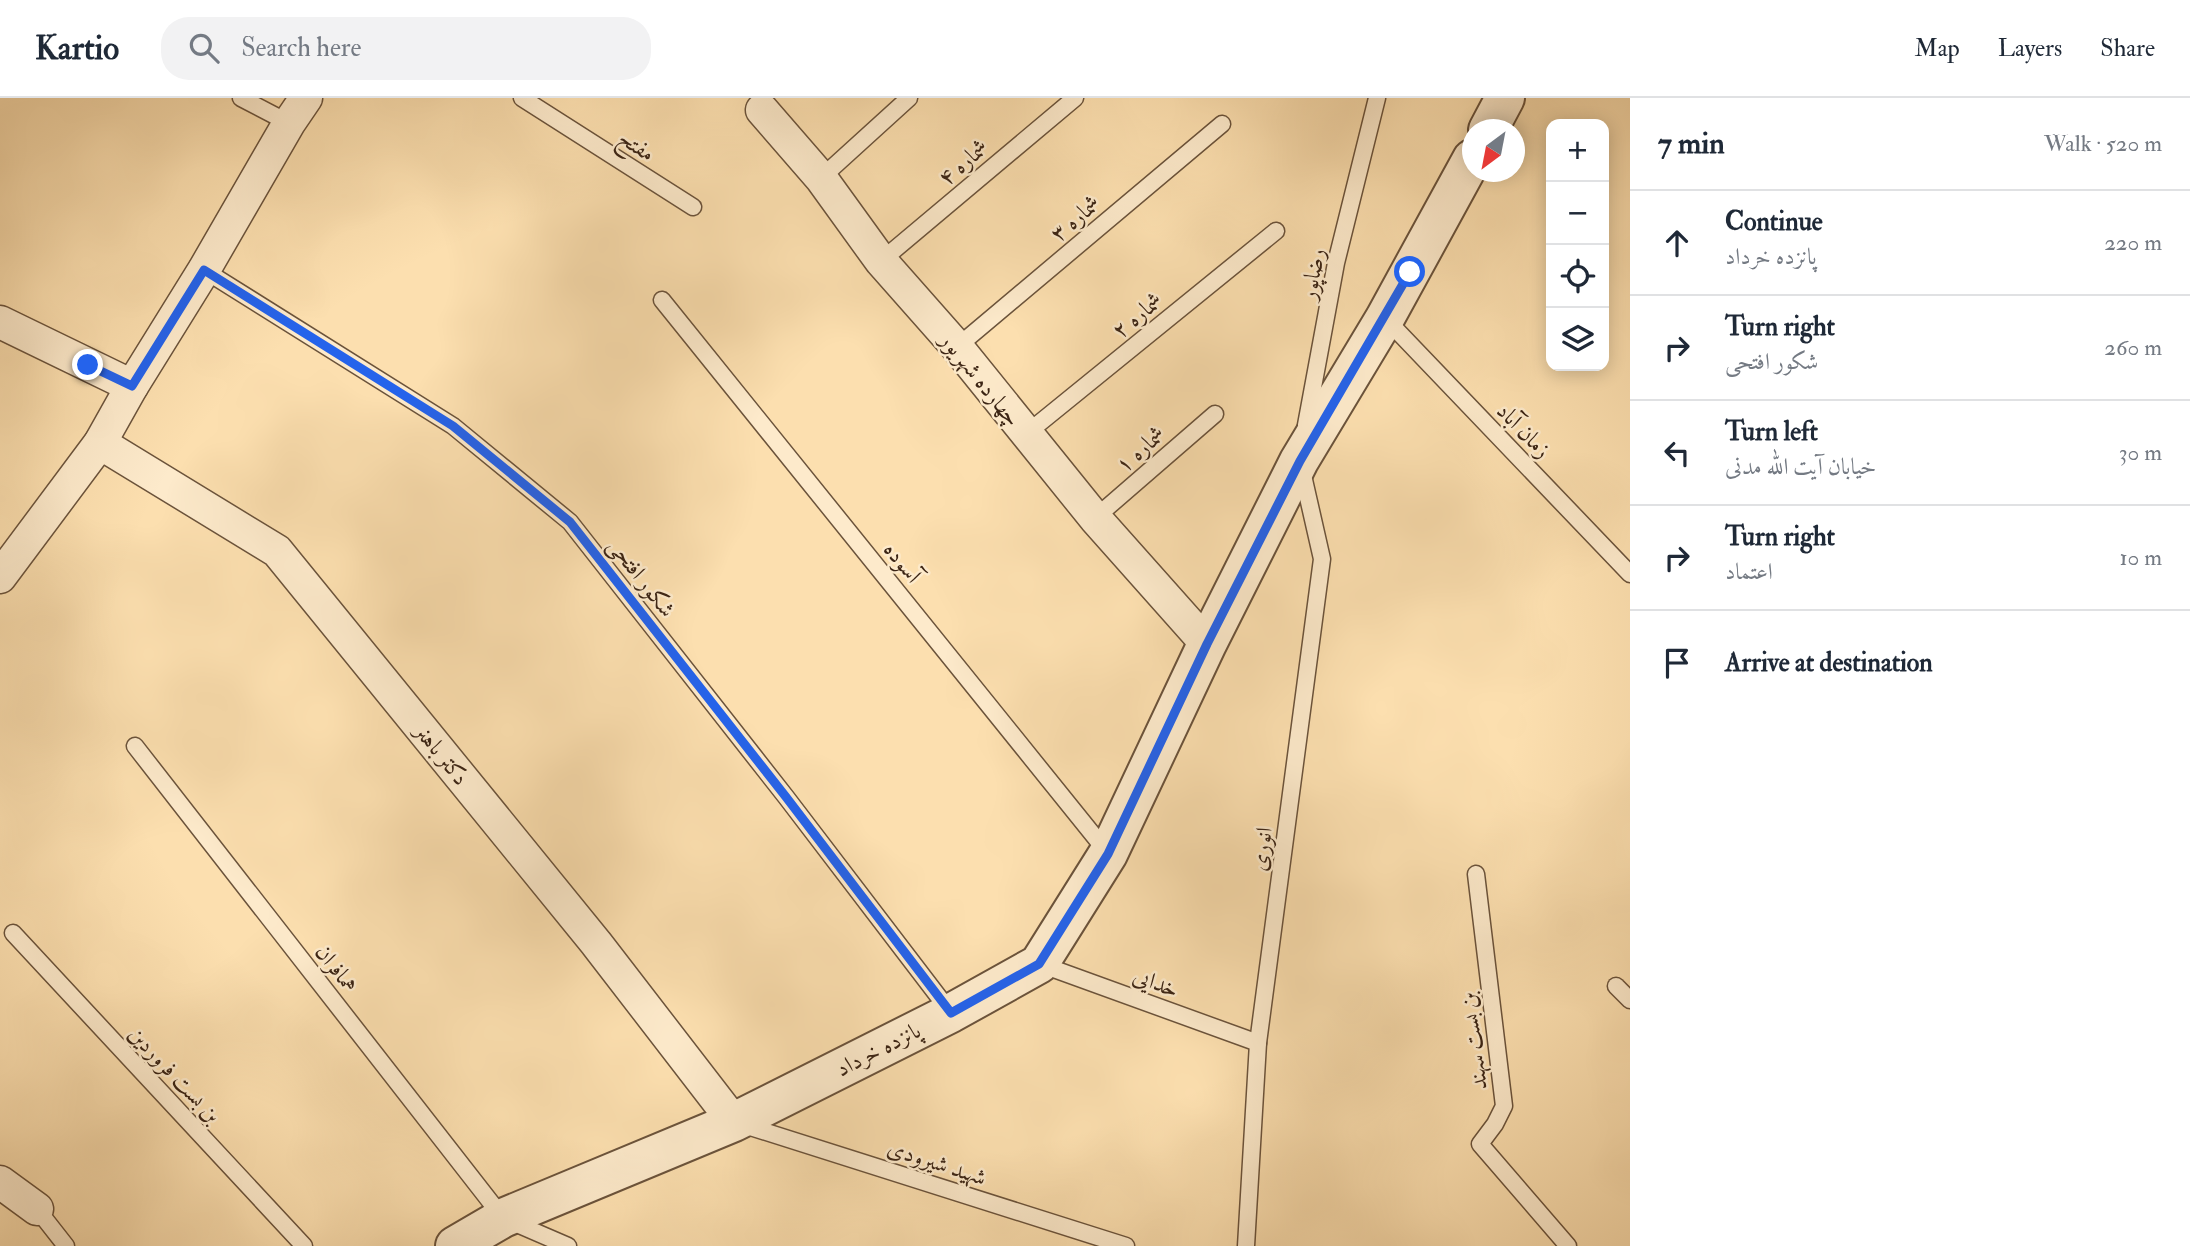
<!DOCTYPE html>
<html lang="en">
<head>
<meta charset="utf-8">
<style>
  :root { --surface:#fff; --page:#f2f2f3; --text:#1f2937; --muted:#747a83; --line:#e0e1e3 }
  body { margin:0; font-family:"IM FELL Double Pica",Amiri,serif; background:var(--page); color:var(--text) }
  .controls { position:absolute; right:21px; top:21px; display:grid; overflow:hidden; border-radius:14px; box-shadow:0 4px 18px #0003 }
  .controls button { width:63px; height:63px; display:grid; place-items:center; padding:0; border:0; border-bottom:2px solid var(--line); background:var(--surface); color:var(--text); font:35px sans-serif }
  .compass { position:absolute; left:1462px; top:21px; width:63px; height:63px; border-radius:50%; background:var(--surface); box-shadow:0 4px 18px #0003; rotate:212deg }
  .stop { position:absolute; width:21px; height:21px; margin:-16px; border:5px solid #2563eb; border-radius:50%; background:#fff }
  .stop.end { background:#2563eb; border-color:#fff; box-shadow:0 2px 7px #0008 }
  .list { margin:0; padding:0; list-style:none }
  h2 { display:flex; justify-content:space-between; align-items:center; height:91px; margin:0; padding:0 28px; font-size:30px }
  h2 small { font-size:23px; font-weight:400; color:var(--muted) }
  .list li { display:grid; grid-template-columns:46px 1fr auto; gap:21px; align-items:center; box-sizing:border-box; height:105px; padding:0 28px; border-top:2px solid var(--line) }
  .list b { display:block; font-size:26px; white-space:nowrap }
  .list p { margin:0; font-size:23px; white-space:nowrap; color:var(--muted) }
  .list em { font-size:23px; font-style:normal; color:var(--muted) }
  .icon { flex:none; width:38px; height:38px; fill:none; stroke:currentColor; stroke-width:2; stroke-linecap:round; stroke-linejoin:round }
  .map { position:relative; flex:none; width:1630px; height:1148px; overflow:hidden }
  header { display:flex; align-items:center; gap:42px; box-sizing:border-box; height:98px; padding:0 35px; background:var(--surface); border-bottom:2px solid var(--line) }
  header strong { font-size:33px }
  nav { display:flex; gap:38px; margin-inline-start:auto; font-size:24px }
  .search { width:490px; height:63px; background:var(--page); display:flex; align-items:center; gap:18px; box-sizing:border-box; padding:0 24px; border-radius:28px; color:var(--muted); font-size:26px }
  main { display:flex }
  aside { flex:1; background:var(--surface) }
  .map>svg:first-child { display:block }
</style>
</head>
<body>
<header>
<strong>Kartio</strong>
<div class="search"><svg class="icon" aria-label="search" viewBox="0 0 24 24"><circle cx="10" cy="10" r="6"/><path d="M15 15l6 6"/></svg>Search here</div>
<nav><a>Map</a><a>Layers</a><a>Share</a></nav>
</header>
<main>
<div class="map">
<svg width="1630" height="1148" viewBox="0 0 1630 1148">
  <rect width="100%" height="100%" fill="#fcdfaf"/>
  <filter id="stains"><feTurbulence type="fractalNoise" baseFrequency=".00286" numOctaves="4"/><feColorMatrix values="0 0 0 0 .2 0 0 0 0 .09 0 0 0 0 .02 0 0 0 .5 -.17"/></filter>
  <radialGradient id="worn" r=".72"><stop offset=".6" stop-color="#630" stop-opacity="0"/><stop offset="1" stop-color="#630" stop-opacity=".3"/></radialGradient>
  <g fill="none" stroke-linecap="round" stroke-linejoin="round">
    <defs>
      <g id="service">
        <polyline points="241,0 289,25"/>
        <polyline points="522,0 693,109"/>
        <polyline points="821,80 909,0"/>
        <polyline points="881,163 1075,0"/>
        <polyline points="204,172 453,328 570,424 786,699 951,915"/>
        <polyline points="662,202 1107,754"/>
        <polyline points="1385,220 1630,476"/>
        <polyline points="957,249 1222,26"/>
        <polyline points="1306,327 1336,165 1377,0"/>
        <polyline points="1026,336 1276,133"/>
        <polyline points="1095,420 1215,316"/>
        <polyline points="135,648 503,1120 568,1148"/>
        <polyline points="1476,776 1504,1008 1495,1026 1480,1046 1568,1148"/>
        <polyline points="13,835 304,1148"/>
        <polyline points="1040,866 1258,945"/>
        <polyline points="1616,888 1630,902"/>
        <polyline points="741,1026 1126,1148"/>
        <polyline points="37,1111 66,1148"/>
        <polyline points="1246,1148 1258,945 1322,461 1302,373"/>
      </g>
      <g id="minor">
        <polyline points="762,12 821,80 881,163 957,249 1095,420 1207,546"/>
        <polyline points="0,224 132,288"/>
        <polyline points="100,345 277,453 596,845 734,1024"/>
        <polyline points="0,479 100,345 132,288 204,172 289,25 306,0"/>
        <polyline points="0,1084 37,1111"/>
      </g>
      <g id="tertiary">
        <polyline points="1488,32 1505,0"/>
        <polyline points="455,1148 503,1120 734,1024 951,915 1039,866 1108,756 1207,546 1299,363 1385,220 1472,61"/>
      </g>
    </defs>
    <use href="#service" stroke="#6b533b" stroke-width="19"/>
    <use href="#minor" stroke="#6b533b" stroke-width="35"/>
    <use href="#tertiary" stroke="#6b533b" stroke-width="42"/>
    <use href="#service" stroke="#fdeacb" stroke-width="16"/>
    <use href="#minor" stroke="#fdeacb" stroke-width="32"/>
    <use href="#tertiary" stroke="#fdeacb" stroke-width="38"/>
  </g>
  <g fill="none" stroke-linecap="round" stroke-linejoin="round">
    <polyline stroke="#2563eb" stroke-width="9" points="88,267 132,288 204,172 453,328 570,424 786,699 951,915 1039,866 1108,756 1207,546 1300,363 1410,174"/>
  </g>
  <g text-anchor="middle" stroke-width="5" stroke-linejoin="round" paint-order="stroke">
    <g font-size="23" fill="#3b2414" stroke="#fdeacb">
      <text transform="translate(637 47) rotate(33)" y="8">مفتح</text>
      <text transform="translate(963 64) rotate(-40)" y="8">شماره ۴</text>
      <text transform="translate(1075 120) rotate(-40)" y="8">شماره ۳</text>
      <text transform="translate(1312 176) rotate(-79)" y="8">رضاپور</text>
      <text transform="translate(1137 217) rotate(-39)" y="8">شماره ۲</text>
      <text transform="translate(981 281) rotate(51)" y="8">چهارده شهریور</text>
      <text transform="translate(1524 332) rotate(46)" y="8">زمان آباد</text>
      <text transform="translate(1140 351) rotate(-41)" y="8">شماره ۱</text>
      <text transform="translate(903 464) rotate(51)" y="8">آسوده</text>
      <text transform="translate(642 479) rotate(52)" y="8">شکور افتحی</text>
      <text transform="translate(442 656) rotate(51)" y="8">دکتر باهنر</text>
      <text transform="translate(1261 751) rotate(-82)" y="8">انوری</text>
      <text transform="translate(337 870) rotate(52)" y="8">همافران</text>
      <text transform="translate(1156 884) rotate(20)" y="8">خدایی</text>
      <text transform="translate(1473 943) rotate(-97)" y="8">بن بست سهند</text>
      <text transform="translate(878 951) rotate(-27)" y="8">پانزده خرداد</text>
      <text transform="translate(175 976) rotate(47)" y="8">بن بست فروردین</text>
      <text transform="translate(937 1064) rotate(18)" y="8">شهید شیرودی</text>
    </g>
  </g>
  <rect width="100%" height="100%" filter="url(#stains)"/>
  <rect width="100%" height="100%" fill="url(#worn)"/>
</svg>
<div class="controls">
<button>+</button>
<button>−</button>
<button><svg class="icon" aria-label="locate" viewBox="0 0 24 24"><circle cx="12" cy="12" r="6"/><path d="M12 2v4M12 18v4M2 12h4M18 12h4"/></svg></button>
<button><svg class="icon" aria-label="layers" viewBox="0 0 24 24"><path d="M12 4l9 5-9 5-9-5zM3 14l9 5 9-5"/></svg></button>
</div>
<svg class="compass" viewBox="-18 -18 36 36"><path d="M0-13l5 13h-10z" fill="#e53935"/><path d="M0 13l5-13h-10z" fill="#747a83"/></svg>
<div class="stop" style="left:1410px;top:174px"></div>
<div class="stop end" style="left:88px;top:267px"></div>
</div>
<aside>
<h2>7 min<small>Walk · 520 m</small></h2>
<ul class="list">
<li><svg class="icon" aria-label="ahead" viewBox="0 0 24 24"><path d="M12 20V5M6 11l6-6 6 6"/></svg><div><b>Continue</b><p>پانزده خرداد</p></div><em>220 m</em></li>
<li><svg class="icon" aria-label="right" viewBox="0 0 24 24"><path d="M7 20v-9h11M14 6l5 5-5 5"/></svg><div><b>Turn right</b><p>شکور افتحی</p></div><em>260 m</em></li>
<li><svg class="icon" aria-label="left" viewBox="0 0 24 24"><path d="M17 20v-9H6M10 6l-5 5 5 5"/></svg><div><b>Turn left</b><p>خیابان آیت الله مدنی</p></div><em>30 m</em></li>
<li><svg class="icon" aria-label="right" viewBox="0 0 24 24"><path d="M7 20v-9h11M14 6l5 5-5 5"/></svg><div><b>Turn right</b><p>اعتماد</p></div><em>10 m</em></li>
<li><svg class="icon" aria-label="arrive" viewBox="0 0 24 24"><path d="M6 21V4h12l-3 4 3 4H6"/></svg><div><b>Arrive at destination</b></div></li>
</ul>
</aside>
</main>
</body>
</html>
